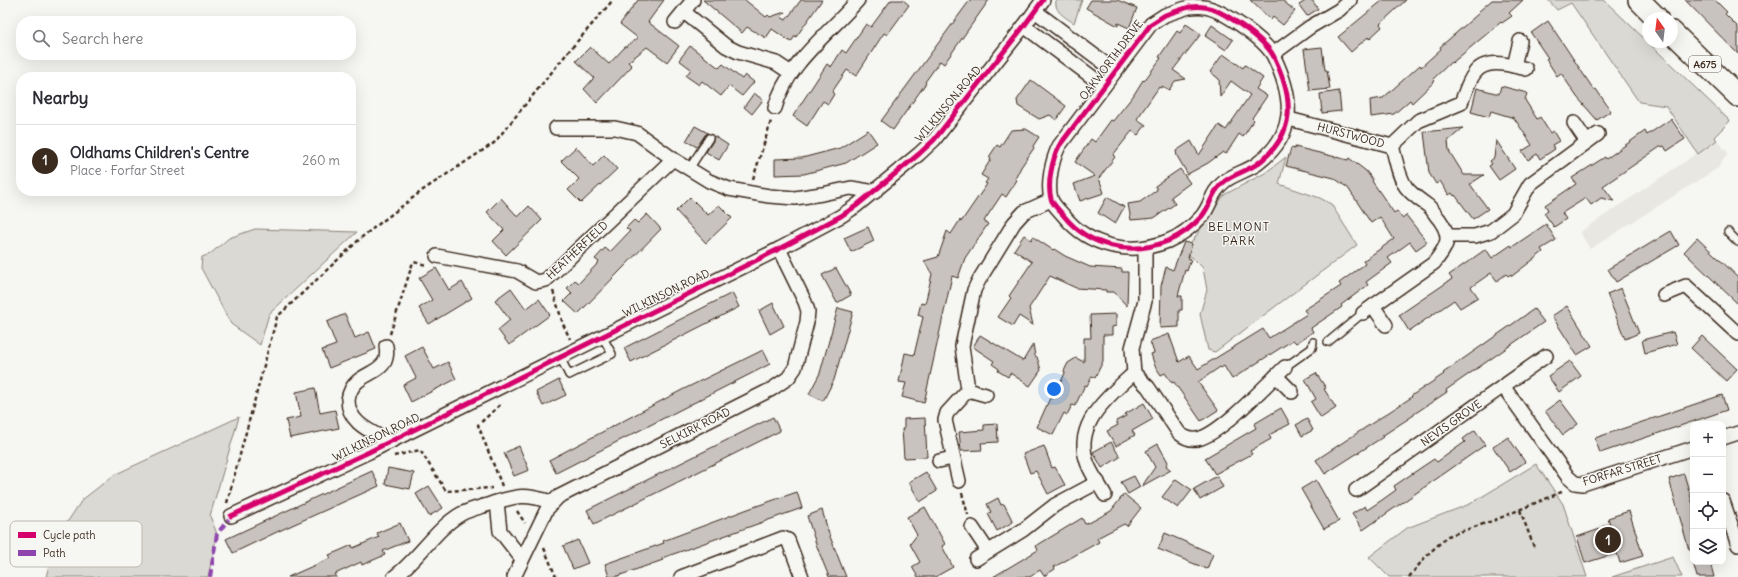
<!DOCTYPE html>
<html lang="en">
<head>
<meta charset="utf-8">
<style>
  :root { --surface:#fff; --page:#f2f2f3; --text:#2b2b33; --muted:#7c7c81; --line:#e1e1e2; --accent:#3b2a1e }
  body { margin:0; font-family:Delius,sans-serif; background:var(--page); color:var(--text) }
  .controls { position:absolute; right:12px; bottom:12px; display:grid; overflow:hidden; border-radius:8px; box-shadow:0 4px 16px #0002 }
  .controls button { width:36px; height:36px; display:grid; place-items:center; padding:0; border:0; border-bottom:1px solid var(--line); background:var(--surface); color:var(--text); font:20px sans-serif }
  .compass { position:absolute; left:1642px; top:12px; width:36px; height:36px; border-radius:50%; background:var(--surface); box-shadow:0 4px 16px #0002; rotate:346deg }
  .you { position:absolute; left:1054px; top:389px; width:14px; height:14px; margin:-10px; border:3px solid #fff; border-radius:50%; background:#1a73e8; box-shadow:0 0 0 6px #1a73e833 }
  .badge { display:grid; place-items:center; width:26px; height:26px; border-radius:50%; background:var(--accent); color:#fff; font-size:13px; font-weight:700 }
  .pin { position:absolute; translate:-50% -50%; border:2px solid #fff; box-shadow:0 1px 4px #0006 }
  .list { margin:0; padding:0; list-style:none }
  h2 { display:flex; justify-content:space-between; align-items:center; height:52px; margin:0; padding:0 16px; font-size:17px }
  h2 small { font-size:13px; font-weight:400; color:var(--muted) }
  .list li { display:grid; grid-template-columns:26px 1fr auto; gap:12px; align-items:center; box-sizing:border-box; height:72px; padding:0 16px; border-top:1px solid var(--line) }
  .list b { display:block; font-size:15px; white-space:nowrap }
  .list p { margin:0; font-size:13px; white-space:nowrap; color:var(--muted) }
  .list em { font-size:13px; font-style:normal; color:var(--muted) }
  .icon { flex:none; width:22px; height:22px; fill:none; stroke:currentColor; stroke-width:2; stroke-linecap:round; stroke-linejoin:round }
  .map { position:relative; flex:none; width:1738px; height:577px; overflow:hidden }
  .search { position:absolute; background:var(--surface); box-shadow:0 4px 16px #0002; left:16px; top:16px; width:340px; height:44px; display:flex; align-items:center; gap:10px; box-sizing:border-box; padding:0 14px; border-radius:16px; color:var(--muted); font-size:15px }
  .panel { position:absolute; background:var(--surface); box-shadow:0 4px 16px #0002; left:16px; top:72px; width:340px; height:124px; border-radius:16px }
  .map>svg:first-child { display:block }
</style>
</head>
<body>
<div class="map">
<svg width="1738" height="577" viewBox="0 0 1738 577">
  <rect width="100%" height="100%" fill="#f6f6f2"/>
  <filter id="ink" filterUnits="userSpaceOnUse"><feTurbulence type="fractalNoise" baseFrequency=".025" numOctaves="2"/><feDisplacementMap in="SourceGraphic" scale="8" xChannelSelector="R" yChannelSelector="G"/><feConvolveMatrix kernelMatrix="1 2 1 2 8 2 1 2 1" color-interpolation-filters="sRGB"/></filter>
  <g filter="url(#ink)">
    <polygon fill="#e8e7e2" points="1717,140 1728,153 1718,168 1590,249 1580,232"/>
    <g fill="#dad9d3" stroke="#8a8278">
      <path d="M1056,0h26l-8,23c-9,-6 -20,-11 -18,-23z"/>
      <polygon points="1548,0 1604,0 1730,121 1714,137 1717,140 1698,154 1666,106 1639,102 1571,3 1557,10"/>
      <polygon points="1286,157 1279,184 1320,198 1331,204 1357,245 1215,352 1208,350 1200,314 1207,290 1203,268 1192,257 1179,253 1189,246 1224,195 1265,173"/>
      <polygon points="255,229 357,232 269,314 260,345 231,324 201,268 202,257 210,254 229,238"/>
      <polygon points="239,417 210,516 217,534 208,577 46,577 56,539 82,500 114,475"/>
      <polygon points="1536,464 1563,504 1587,577 1389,577 1369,557 1407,528 1470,504"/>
      <polygon points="1673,557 1682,577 1612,577"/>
    </g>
    <g fill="#c8c3be" stroke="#3b2a1e">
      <polygon points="638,0 664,0 648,22 679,46 667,62 647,47 628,62 632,66 597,103 584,89 594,78 576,61 590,47 609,64 624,48 638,38 620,24"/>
      <polygon points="703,0 745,0 766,17 768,15 770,17 785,12 781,17 786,20 801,0 822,0 796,37 795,36 791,42 772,29 766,38 747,27 742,33"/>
      <polygon points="891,0 903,0 909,5 887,35 884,33 856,76 847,70 832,92 834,94 828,104 823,101 807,126 793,116 827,64 831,67 842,50 846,53 866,24 871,27"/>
      <polygon points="970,0 989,0 944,64 940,61 925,82 926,83 893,130 881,121"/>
      <polygon points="1091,0 1117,0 1137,8 1129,28 1118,23 1118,26 1086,8"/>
      <polygon points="1250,0 1282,0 1295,11 1283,25 1273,17 1271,20"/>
      <polygon points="1307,0 1312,0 1318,9 1307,16 1299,5"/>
      <polygon points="1383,0 1406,0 1380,24 1382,27 1369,39 1368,37 1351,52 1338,37"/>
      <polygon points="1492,0 1523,0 1509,13 1512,16 1502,23 1501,22 1452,63 1451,62 1433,79 1435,81 1412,103 1410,100 1394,114 1371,117 1370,100 1383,98 1420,65 1421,67 1441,49 1440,47 1479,13 1478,12"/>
      <polygon points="1685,0 1715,0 1727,12 1725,14 1738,27 1738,54"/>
      <polygon points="1548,21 1594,90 1596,89 1611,111 1597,120 1577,97 1561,73 1557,76 1546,59 1548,58 1531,33"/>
      <polygon points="1186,24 1201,34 1173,70 1186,79 1175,81 1169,90 1162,86 1161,88 1159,87 1137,119 1146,125 1138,135 1132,131 1113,155 1115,157 1099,178 1104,193 1080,201 1074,184 1095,176 1075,162 1091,139 1095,142 1111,120 1113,121 1133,96 1143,80 1144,81 1161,58 1159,57 1177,31 1180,33"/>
      <polygon points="1212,25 1233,40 1226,50 1205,36"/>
      <polygon points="690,46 719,68 723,64 742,79 745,75 754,82 742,96 729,86 721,96 702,81 699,85 686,76 691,69 679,60"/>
      <polygon points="1322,47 1325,70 1327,70 1330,89 1310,91 1304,49"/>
      <polygon points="1223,54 1243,68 1245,65 1263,78 1256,89 1267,96 1252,118 1254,120 1243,137 1239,134 1226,154 1223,152 1208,163 1186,175 1187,173 1177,156 1176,151 1191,141 1199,155 1219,125 1226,130 1250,95 1231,81 1220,97 1219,79 1210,72"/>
      <polygon points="1031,80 1066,106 1056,120 1050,115 1039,119 1018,106 1017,100"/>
      <polygon points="1501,86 1527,93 1525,100 1537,119 1540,117 1550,133 1553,131 1559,141 1552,145 1555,149 1540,159 1537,154 1528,160 1522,151 1532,145 1514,118 1491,111 1489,117 1471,112 1477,88 1499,94"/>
      <polygon points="1339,91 1341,111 1322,113 1320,94"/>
      <polygon points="754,93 763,100 752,114 744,107"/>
      <polygon points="1671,119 1685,139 1667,151 1664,146 1660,147 1603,186 1614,201 1601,198 1591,205 1586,198 1562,213 1566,219 1554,227 1544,213 1548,210 1545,205 1576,184 1572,178 1605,157 1606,159 1645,131 1647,135"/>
      <polygon points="695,126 708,133 705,135 697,147 686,141"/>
      <polygon points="1463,128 1448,141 1449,151 1464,175 1484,175 1470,184 1488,209 1473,219 1455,195 1454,196 1452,193 1449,195 1440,181 1436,184 1429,173 1424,132"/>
      <polygon points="1026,129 1039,137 1033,146 1034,148 1021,167 1015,179 1017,180 1006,197 1002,194 984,221 988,224 965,258 958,278 952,276 924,403 902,397 906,383 899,382 905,353 914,355 923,317 918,315 921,303 925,304 932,274 924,261 938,257 947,231 951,234 960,220 961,222 987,184 985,183 988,179 981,175 991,159 989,157 997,145 1000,147 1011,130"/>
      <polygon points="868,130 877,143 846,163 804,174 775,175 775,159 802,158 840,148"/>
      <polygon points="714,136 728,145 719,160 706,152 713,141"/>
      <polygon points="1496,140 1515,169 1499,180 1489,166 1492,164 1490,161 1494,158"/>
      <polygon points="576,147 593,166 604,155 617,169 581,203 568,190 579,179 561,161"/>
      <polygon points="1295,147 1348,160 1349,158 1366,171 1373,180 1372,181 1394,213 1397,211 1402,218 1406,215 1427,242 1416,250 1410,242 1388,258 1392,263 1366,282 1368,285 1341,305 1342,307 1311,328 1313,332 1296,343 1293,340 1232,379 1224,366 1221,368 1220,367 1198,382 1218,410 1201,421 1174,382 1172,383 1165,373 1161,375 1155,366 1151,354 1154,353 1150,341 1169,334 1179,362 1189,356 1198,369 1263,329 1269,338 1307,314 1304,310 1341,286 1339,283 1365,264 1363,261 1394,239 1380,217 1371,223 1348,188 1334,178 1286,166 1291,148 1295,149"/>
      <polygon points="1180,169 1190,183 1171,197 1175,204 1154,218 1131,220 1128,204 1140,202 1157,190 1155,186"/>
      <polygon points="690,197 708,215 719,205 732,218 706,243 676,211"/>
      <polygon points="1107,197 1124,207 1115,224 1098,213"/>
      <polygon points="501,198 518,217 529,206 542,220 506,255 493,241 504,230 487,212"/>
      <polygon points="647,214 661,229 578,314 564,301 572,293 567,288 575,280 579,283 599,262 595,259 605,248 610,252 630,231 626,228 634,220 638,223"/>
      <polygon points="1546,224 1556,240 1541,249 1543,252 1512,276 1511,274 1508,276 1506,274 1497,281 1491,273 1471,287 1478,297 1460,308 1454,300 1409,331 1399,315 1452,279 1449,275 1486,249 1492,258 1511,245 1512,247"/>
      <polygon points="868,227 874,241 851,252 844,238"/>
      <polygon points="1671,231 1679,245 1616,282 1608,269"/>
      <polygon points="1024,235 1031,240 1033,237 1053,250 1054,249 1065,256 1090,267 1122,269 1122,272 1128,272 1127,306 1114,292 1106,292 1106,290 1076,288 1050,276 1029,308 1033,325 1019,316 1013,326 998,317 1011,298 1009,296 1032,262 1014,250"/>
      <polygon points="1697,238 1738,277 1738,304 1684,252"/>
      <polygon points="1184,242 1192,244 1188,258 1191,259 1187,271 1185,270 1178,296 1182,296 1182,310 1179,310 1179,327 1160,328 1161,286 1166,267 1173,270"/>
      <polygon points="436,268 449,290 462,282 472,298 429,324 419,308 432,300 419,278"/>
      <polygon points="836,268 851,295 837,303 822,275"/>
      <polygon points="511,288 526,309 539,299 550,315 509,345 498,330 510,320 495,300"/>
      <polygon points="1621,288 1639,333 1625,339 1607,294"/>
      <polygon points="732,293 739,307 631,362 624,348"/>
      <polygon points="773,303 784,326 770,334 759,311"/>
      <polygon points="1567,306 1592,346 1577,355 1552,316"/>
      <polygon points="838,308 853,312 834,380 823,401 809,394 820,373"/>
      <polygon points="1534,309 1544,322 1446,390 1447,392 1414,414 1414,415 1382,436 1383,437 1325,474 1316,460 1412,397 1411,396 1444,374 1443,373"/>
      <polygon points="345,314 355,338 369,332 376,349 329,368 322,350 336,345 327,322"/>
      <polygon points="1116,314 1116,326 1112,327 1112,335 1103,335 1103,361 1095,378 1092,376 1087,386 1085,385 1075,406 1072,405 1067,415 1064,413 1053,435 1037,427 1050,398 1053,399 1065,373 1064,371 1068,363 1076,358 1084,362 1084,338 1091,338 1090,315"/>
      <polygon points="1673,332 1677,344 1645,353 1642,340"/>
      <polygon points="980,335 1023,361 1033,344 1035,356 1037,357 1041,370 1030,386 1010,373 1008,377 998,371 999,369 992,364 994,361 973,347"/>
      <polygon points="1702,336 1737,369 1726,381 1691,348"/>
      <polygon points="422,347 434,369 448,362 456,379 411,402 403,385 416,378 405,356"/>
      <polygon points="763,350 770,364 556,473 549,460 680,391"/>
      <polygon points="1570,361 1581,376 1559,392 1548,376"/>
      <polygon points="1316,373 1326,388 1324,389 1336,408 1321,418 1311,402 1316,399 1305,379"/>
      <polygon points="559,380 566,395 543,406 536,392"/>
      <polygon points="315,388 320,413 335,410 339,428 290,438 286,420 301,417 296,392"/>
      <polygon points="1722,395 1727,410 1600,453 1595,438"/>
      <polygon points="1560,400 1578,424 1563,435 1545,411"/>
      <polygon points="1144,403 1153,419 1132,431 1135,435 1116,446 1107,431 1118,425 1116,421 1126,416 1125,414"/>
      <polygon points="1281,408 1290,424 1269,435 1271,439 1250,451 1252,454 1215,474 1205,458 1256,428 1254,424"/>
      <polygon points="773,417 780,431 594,524 587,510"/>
      <polygon points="925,418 927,457 904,458 902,429 904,429 904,419"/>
      <polygon points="1307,419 1313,430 1302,436 1296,425"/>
      <polygon points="997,424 998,442 981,443 982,450 961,451 959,432 984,430 984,425"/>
      <polygon points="1475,430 1485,445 1363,530 1352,514 1365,506 1367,510 1382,500 1396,490 1394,486 1422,467 1434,459 1437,462 1465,442 1463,439"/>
      <polygon points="1508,437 1525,462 1510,472 1493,447"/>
      <polygon points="1111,442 1120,457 1102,468 1093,452"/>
      <polygon points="1158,444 1168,462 1166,466 1171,470 1142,486 1155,467 1146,451"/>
      <polygon points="519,446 529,470 514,476 504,453"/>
      <polygon points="1044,446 1052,468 1055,467 1065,485 1048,494 1036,471 1030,473 1023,454"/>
      <polygon points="388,468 414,473 410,489 385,484"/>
      <polygon points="372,471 379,486 279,531 233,553 226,539"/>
      <polygon points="926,472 937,491 920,502 909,482"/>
      <polygon points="1684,474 1693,505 1693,550 1689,550 1669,479"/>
      <polygon points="1134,476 1140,487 1128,494 1121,482"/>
      <polygon points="1217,476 1223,487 1200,500 1194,489"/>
      <polygon points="1176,479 1192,490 1178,508 1162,497"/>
      <polygon points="1316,480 1339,521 1324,529 1301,489"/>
      <polygon points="429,486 443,508 429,516 416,494"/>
      <polygon points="797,492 802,508 682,551 662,558 663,560 615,577 609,577 605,564 664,543 663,541 748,509"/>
      <polygon points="1124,494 1141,508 1127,526 1124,524 1097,538 1099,542 1054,567 1055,569 1044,576 1040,570 1030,577 993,577 1038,550 1036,546 1082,518 1085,524 1088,522 1089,523 1111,511"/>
      <polygon points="998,498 1001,505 1004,504 1013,522 997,531 988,514 991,512 987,504"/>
      <polygon points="925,507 945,544 942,546 953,567 935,577 918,577 912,567 920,562 910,544 917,535 907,517"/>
      <polygon points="822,510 829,534 846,577 829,577 817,547 807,516"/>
      <polygon points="1629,511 1643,556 1620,563 1617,553 1585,563 1577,537 1603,528 1603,526 1610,524 1608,518"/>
      <polygon points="400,523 408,541 383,551 385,555 362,565 361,562 335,574 337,577 288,577 331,558 329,555 341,550 352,545 353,548 379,537 377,533"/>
      <polygon points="1165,533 1213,554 1207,569 1158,549"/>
      <polygon points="578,540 588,563 573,569 563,546"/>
      <polygon points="1693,562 1710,562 1714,577 1697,577"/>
    </g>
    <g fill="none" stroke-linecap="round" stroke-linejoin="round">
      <defs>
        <g id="service">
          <polyline points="689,169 709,138"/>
          <polyline points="1728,232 1738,242"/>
          <polyline points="1328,342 1363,313"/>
          <polyline points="560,357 569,375 612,354 602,336"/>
          <polyline points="1285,367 1312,348 1313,342"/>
        </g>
        <g id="minor">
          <path d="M1189,7c5,0 10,-1 15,0 18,2 62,33 70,50 20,42 23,77 -17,107 -10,7 -23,10 -32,17 -15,12 -13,23 -23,35 -9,10 -22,20 -34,25 -37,15 -79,6 -104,-25 -4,-5 -11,-11 -13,-17 -4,-15 1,-39 8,-53l92,-122 14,-9z"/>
          <polyline points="1035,11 1115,71"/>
          <polyline points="684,12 726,46 738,52 776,63 791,73"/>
          <polyline points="675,22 693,0"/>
          <polyline points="1024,26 1104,86"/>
          <polyline points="1273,54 1310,27 1339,10 1350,0"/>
          <polyline points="1514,66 1520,41"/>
          <path d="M775,108c12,-45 54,-74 83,-108"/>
          <path d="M1289,119l103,27c4,13 6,30 14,41 5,7 14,13 21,18 5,3 8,10 12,14 14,19 8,27 -5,44l-71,50"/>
          <polyline points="1574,123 1587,142"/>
          <polyline points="556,128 615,128 637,133 673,159 709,181 729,189 769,196 795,198 822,194 851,188 875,192"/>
          <path d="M1392,146l26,-25 43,-18c4,-10 7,-21 13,-29 11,-17 36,-9 52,-5"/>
          <polyline points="1448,236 1475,236 1491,231 1513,214 1530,184 1598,134"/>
          <path d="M1145,248v53l-13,47 2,25 14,14 31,46c6,5 14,8 22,5 23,-8 65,-53 84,-71"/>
          <polyline points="437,256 517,271 536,282 546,280 673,159"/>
          <polyline points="1664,295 1686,286 1738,334"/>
          <polyline points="1373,306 1386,325"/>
          <path d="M386,346c1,5 1,10 -1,15 -5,10 -19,13 -27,20 -6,5 -9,12 -10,19 0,24 25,32 42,42"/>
          <polyline points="1276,376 1292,392"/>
          <polyline points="1503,386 1568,477 1575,483 1583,484 1693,448"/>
          <polyline points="968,390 986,395"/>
          <polyline points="1723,438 1738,433"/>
          <polyline points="939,461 953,458"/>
          <polyline points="959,481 945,420 947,413 968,390 962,346 974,290 979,280 1014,223 1024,212 1051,200"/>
          <polyline points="1356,490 1546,356"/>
          <path d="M1105,495c-6,-11 -16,-24 -19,-36 -11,-37 24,-64 48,-86"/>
          <polyline points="1723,501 1738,545"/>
          <polyline points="497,502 500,531 522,559"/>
          <polyline points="231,516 369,452 779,249 841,216 856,206 919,154 934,140 1024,26 1043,0"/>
          <polyline points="972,527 988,551"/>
          <polyline points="976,559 1023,530 1055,505 1098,482"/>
          <path d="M394,577c24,-17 41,-48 67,-63 9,-5 21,-7 32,-11 26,-8 32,-9 59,-1"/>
          <polyline points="514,577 547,509 558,497 772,389 788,378 795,368 807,322 808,311 805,302 779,249"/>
          <polyline points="681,577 783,538 788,540 802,577"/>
        </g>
        <g id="primary">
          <polyline points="1639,0 1657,18"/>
          <polyline points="1672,32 1738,96"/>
        </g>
      </defs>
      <use href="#service" stroke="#3b2a1e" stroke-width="10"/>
      <use href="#minor" stroke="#3b2a1e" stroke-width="16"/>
      <use href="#primary" stroke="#3b2a1e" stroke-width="24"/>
      <g stroke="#3b2a1e" stroke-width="2.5" stroke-dasharray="4 3" stroke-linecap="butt">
        <polyline points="753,179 771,121"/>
        <polyline points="553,291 563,324 570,339"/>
        <polyline points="390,334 413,262 427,265"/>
        <polyline points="394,456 420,450 446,491 492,488"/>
        <polyline points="502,486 478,425 502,403"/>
        <polyline points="962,493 968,515"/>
        <polyline points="227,503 277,317 362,237 423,190 494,143 569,51 613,0"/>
        <polyline points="1520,510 1534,547"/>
        <polyline points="517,511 525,523"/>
        <polyline points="544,548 556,577"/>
        <polyline points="1409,577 1427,555 1448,536 1495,520 1564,491"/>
      </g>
      <use href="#service" stroke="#f6f6f2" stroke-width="7"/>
      <use href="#minor" stroke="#f6f6f2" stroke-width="13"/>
      <use href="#primary" stroke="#f6f6f2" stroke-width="21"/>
      <polyline stroke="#8e44ad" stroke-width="4" stroke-dasharray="8 4" stroke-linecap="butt" points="210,577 217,534 231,516"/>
      <defs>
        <g id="cycleway">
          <path d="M1189,7c5,0 10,-1 15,0 18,2 62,33 70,50 20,42 23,77 -17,107 -10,7 -23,10 -32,17 -15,12 -13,23 -23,35 -9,10 -22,20 -34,25 -37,15 -79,6 -104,-25 -4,-5 -11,-11 -13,-17 -4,-15 1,-39 8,-53l92,-122 14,-9z"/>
          <polyline points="231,516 369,452 779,249 841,216 856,206 919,154 934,140 1024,26 1043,0"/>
        </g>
      </defs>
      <use href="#cycleway" stroke="#f6f6f2" stroke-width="8"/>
      <use href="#cycleway" stroke="#d6006c" stroke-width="5"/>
    </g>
  </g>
  <g text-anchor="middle" stroke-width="3" stroke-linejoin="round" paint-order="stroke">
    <rect fill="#f6f6f2" stroke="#73675e" stroke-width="1" x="1689" y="56" width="32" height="16" rx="3"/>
    <g font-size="10" font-weight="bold" fill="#3b2a1e">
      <text x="1705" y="68">A675</text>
    </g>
    <g font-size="11" fill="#3b2a1e" stroke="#f6f6f2">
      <text transform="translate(1111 60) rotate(-53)" y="4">OAKWORTH DRIVE</text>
      <text transform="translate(948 104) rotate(-50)" y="4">WILKINSON ROAD</text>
      <text transform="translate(1351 135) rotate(15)" y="4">HURSTWOOD</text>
      <text transform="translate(577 250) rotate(-43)" y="4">HEATHERFIELD</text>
      <text transform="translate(666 293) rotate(-26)" y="4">WILKINSON ROAD</text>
      <text transform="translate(1451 423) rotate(-35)" y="4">NEVIS GROVE</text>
      <text transform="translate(695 428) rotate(-27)" y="4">SELKIRK ROAD</text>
      <text transform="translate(376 437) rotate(-26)" y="4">WILKINSON ROAD</text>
      <text transform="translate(1622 470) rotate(-17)" y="4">FORFAR STREET</text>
    </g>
    <g font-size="12" letter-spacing="1" fill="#3b2a1e" stroke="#f6f6f2">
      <text x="1239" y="231">BELMONT<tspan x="1239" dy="14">PARK</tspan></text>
    </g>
  </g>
  <rect x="10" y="521" width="132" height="46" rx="6" fill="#f6f6f2" stroke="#beb9b2" stroke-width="1"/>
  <rect x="18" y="532" width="18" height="6" fill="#d6006c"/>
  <rect x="18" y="550" width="18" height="6" fill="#8e44ad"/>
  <g font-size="11" fill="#3b2a1e">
    <text x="43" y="539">Cycle path</text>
    <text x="43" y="557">Path</text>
  </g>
</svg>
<div class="controls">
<button>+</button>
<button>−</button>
<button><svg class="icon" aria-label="locate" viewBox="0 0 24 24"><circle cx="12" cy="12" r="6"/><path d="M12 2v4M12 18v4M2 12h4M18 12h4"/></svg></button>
<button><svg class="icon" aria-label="layers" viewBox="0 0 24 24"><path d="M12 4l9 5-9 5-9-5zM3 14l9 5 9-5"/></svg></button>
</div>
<svg class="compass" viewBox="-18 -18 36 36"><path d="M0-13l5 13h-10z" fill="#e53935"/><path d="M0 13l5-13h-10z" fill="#7c7c81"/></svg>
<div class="you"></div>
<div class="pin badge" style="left:1608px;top:540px">1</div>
<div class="search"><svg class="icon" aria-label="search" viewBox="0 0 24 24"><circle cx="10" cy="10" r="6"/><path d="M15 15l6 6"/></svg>Search here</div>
<section class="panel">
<h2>Nearby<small></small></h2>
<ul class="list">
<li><span class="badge">1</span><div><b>Oldhams Children's Centre</b><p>Place · Forfar Street</p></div><em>260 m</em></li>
</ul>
</section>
</div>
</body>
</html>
